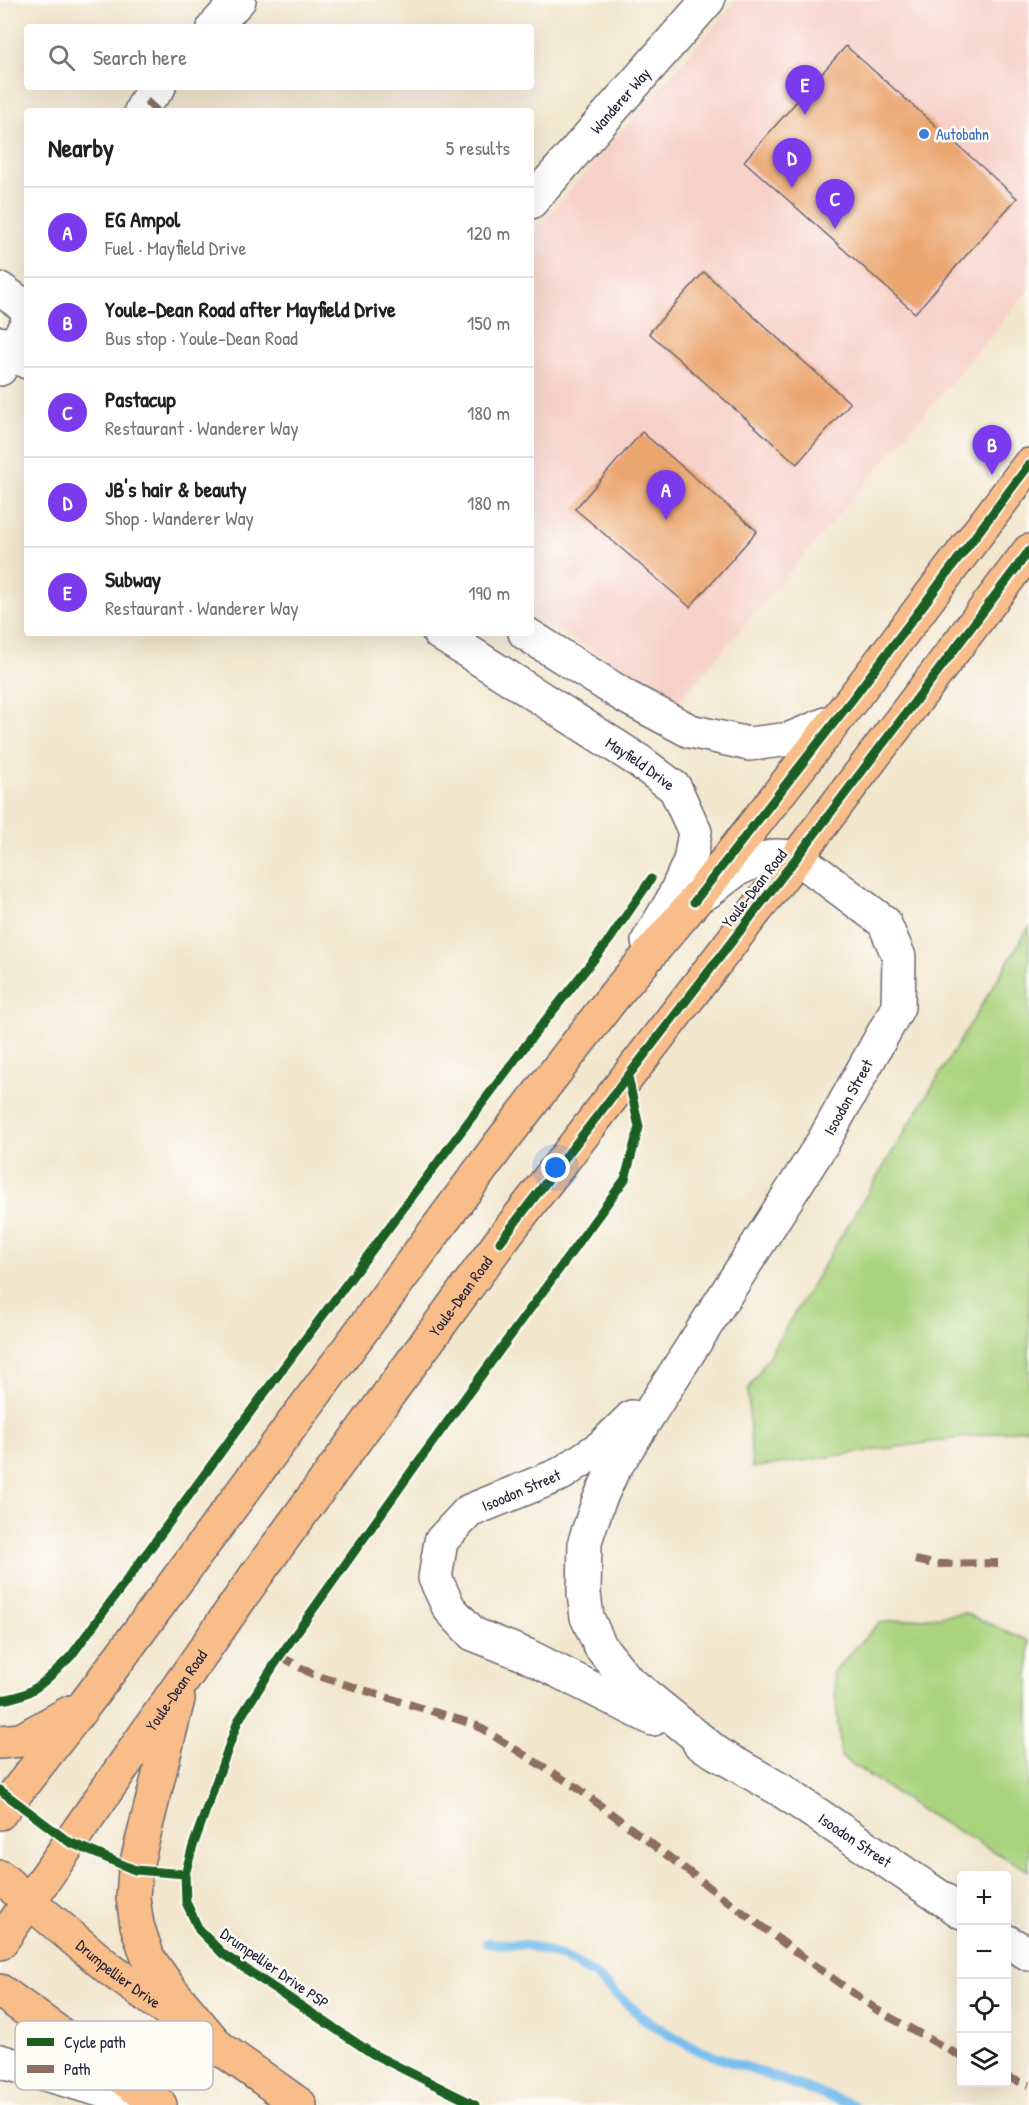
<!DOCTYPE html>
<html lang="en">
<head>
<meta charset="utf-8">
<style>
  :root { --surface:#fff; --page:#f2f2f2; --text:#202124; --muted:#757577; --line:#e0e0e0; --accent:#7c3aed }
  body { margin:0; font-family:"Patrick Hand",sans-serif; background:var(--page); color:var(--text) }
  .controls { position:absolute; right:18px; bottom:18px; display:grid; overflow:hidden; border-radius:6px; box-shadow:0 6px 24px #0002 }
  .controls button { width:54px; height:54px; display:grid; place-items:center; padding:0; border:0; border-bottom:2px solid var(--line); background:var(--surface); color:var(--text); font:30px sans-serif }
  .you { position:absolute; left:556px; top:1168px; width:21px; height:21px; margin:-15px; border:4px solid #fff; border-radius:50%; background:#1a73e8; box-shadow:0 0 0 9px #1a73e833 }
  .badge { display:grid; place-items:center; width:39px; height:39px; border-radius:50%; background:var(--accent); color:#fff; font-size:20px; font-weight:700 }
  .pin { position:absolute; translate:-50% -50px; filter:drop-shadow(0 2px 3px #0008) }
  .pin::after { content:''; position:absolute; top:32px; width:21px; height:18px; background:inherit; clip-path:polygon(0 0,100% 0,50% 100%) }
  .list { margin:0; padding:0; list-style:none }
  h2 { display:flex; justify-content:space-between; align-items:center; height:78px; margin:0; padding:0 24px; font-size:26px }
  h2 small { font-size:20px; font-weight:400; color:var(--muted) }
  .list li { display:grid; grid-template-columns:39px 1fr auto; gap:18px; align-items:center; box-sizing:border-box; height:90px; padding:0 24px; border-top:2px solid var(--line) }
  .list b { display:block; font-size:22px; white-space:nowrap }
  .list p { margin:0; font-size:20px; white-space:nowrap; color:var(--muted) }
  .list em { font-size:20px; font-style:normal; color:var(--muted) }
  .icon { flex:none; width:33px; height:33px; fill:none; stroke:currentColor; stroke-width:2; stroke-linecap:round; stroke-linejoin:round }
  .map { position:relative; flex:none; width:1029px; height:2105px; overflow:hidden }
  .search { position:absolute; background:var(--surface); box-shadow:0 6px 24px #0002; left:24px; top:24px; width:510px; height:66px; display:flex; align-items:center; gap:15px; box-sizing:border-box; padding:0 21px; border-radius:6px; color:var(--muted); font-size:22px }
  .panel { position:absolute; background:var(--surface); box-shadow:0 6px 24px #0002; left:24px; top:108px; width:510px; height:528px; border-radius:6px }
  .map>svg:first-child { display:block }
</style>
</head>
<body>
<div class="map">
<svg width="1029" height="2105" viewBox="0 0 1029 2105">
  <rect width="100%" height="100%" fill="#fdfcf7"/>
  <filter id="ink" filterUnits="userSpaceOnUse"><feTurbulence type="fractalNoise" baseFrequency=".0167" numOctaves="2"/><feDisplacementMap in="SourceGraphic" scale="12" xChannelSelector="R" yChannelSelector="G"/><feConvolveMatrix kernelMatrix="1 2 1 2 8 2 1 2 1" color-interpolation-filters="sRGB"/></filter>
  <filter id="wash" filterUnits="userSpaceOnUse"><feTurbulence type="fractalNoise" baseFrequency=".008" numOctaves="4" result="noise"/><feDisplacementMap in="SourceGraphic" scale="24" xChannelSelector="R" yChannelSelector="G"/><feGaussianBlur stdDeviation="1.35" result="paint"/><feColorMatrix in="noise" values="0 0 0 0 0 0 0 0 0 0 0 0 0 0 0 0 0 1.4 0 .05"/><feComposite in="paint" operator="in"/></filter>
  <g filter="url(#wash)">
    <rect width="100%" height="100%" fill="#f2e6cd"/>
    <polygon fill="#f7d1c9" points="737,0 1029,0 1029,291 679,702 531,614 531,235"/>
    <g fill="#aad37e" stroke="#667a5c" stroke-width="1.5">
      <polygon points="1029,927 1029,1428 752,1468 748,1390"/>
      <polygon points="964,1613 1029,1641 1029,1871 924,1812 841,1757 833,1672 879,1623"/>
    </g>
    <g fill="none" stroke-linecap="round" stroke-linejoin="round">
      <polyline stroke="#77bdee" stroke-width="10" points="487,1943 527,1945 563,1957 595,1975 643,2018 670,2035 700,2051 853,2105"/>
    </g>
    <g id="blocks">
      <g fill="#eba56e">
        <polygon points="846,46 1017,198 915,313 744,161"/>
        <polygon points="704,272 850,403 797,464 649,333"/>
        <polygon points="642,432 757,531 690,607 575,509"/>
      </g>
    </g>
  </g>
  <g filter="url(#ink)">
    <use href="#blocks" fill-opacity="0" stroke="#6b676e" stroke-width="1.5"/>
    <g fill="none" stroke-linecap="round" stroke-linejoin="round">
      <defs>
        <g id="minor">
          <polyline points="214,27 239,0"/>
          <polyline points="141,111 146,101 159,87"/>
          <path id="s1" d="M531,202l177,-202"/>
          <polyline points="0,369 27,324"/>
        </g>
        <g id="tertiary">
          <polyline points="0,289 27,308"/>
          <polyline points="0,343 27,362"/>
          <path id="s2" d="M439,633l200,128 36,27 20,44 -5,29 -18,40 -24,40"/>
          <polyline points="525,633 626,697 690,731 749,744 790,739 836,720"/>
          <polyline points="706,893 736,870 755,861 775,856 797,857 884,922 899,957 898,1007 823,1142 612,1472 598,1503 585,1541 584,1594 587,1617 600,1646 627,1680 718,1754"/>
          <polyline points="632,1417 601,1447 561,1474 469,1511 441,1541 435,1578 449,1608 473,1634 526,1655 653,1719"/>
          <path id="s3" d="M699,1743l82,47 181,122"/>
          <polyline points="1006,1941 1029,1954"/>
          <polyline points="0,2061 152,2105"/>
        </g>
        <g id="primary">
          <polyline points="178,1699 135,1870 133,1898 137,1925 148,1958 170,1989 222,2051"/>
          <polyline points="0,1742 21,1740 71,1712"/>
          <polyline points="0,1813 86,1703 499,1145 614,996 694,902 854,697 1029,465"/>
          <path id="s4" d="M0,1877l111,93 189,135"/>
          <path id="s5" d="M0,1943l257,-369 243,-332 297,-385 232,-306"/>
          <polyline points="0,1991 160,2105"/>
        </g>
      </defs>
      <use href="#minor" stroke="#6b676e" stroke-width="36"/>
      <use href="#tertiary" stroke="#6b676e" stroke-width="36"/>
      <use href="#primary" stroke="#6b676e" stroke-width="36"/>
      <use href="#minor" stroke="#fff" stroke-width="33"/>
      <use href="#tertiary" stroke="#fff" stroke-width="33"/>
      <use href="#primary" stroke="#f8bd89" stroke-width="33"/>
      <g stroke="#8d6e63" stroke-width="8" stroke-dasharray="15 8" stroke-linecap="butt">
        <polyline points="146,101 157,111"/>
        <polyline points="915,1560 934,1564 998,1563"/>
        <polyline points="280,1656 312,1674 476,1725 576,1787 793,1950 877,2010 962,2057"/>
        <polyline points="1006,2077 1029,2085"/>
      </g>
      <defs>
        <g id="cycleway">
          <polyline points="694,902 854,697 1029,465"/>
          <polyline points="500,1242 797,857 1029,551"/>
          <path d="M0,1700c34,-3 48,-22 71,-44l186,-253 272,-362 81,-102 41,-60"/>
          <polyline points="0,1790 69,1842 135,1870 185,1874 186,1902 199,1930 223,1954 373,2054 475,2105"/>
          <polyline points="185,1874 193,1846 238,1721 280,1656 413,1469 625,1179 639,1127 628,1077"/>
        </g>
      </defs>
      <use href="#cycleway" stroke="#fdfcf7" stroke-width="13"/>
      <use href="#cycleway" stroke="#1b5e20" stroke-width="9"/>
    </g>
  </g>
  <circle fill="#3f7fe0" stroke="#fdfcf7" stroke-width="2" cx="924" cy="134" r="6"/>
  <g text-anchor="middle" stroke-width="5" stroke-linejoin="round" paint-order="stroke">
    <g font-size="16" fill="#22223b" stroke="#fdfcf7">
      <text dy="6" stroke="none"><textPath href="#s1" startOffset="135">Wanderer Way</textPath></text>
      <text dy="6" stroke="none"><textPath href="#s2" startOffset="240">Mayfield Drive</textPath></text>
      <text transform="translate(754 888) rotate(-52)" y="6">Youle-Dean Road</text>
      <text transform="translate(848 1097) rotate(-61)" y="6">Isoodon Street</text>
      <text dy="6" stroke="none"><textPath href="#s5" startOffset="794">Youle-Dean Road</textPath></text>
      <text transform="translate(521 1490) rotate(-23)" y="6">Isoodon Street</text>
      <text dy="6" stroke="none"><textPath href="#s5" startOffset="308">Youle-Dean Road</textPath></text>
      <text dy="6" stroke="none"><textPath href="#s3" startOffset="184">Isoodon Street</textPath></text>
      <text transform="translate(275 1968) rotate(35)" y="6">Drumpellier Drive PSP</text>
      <text dy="6" stroke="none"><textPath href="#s4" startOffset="153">Drumpellier Drive</textPath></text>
    </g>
    <g font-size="16" fill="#366cbe" stroke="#fdfcf7" text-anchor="start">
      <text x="936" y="140">Autobahn</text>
    </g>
  </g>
  <rect x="15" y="2021" width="198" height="69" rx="9" fill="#fdfcf7" stroke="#bbbbbf" stroke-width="1.5"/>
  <rect x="27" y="2038" width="27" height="8" fill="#1b5e20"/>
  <rect x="27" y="2065" width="27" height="8" fill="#8d6e63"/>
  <g font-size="16" fill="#22223b">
    <text x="64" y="2048">Cycle path</text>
    <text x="64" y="2075">Path</text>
  </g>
</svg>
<div class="controls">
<button>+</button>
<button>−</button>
<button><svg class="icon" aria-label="locate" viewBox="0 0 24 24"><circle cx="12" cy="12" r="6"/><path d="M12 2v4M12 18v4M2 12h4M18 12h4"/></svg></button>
<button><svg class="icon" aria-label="layers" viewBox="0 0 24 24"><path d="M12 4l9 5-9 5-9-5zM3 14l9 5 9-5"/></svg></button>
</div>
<div class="you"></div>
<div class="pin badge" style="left:666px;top:520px">A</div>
<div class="pin badge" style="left:992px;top:475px">B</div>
<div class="pin badge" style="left:835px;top:229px">C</div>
<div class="pin badge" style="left:792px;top:188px">D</div>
<div class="pin badge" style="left:805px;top:115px">E</div>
<div class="search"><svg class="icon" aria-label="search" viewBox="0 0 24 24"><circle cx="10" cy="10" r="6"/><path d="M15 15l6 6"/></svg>Search here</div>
<section class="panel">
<h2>Nearby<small>5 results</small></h2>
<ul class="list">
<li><span class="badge">A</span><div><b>EG Ampol</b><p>Fuel · Mayfield Drive</p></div><em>120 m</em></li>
<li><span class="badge">B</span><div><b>Youle-Dean Road after Mayfield Drive</b><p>Bus stop · Youle-Dean Road</p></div><em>150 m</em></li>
<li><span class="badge">C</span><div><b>Pastacup</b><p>Restaurant · Wanderer Way</p></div><em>180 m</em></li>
<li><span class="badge">D</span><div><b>JB's hair &amp; beauty</b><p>Shop · Wanderer Way</p></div><em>180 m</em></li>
<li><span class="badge">E</span><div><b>Subway</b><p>Restaurant · Wanderer Way</p></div><em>190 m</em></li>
</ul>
</section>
</div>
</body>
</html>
